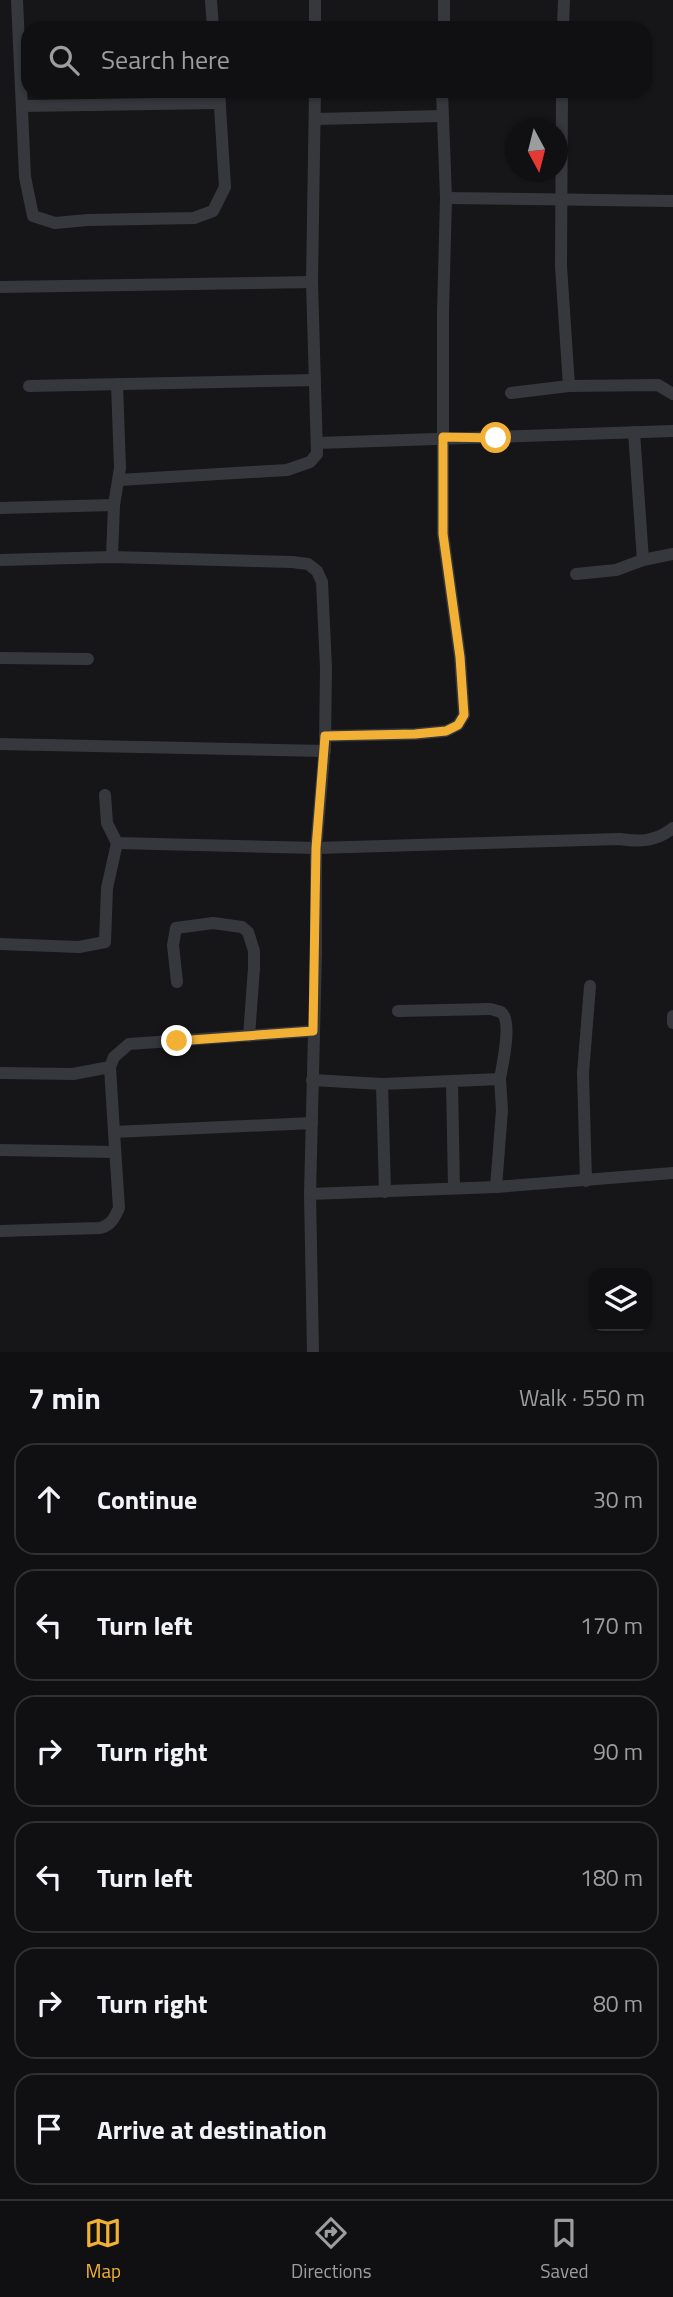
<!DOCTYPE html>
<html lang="en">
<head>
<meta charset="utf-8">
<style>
  :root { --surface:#101012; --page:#1e1e20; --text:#f1f3f6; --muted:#9c9d9f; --line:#303032; --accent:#f2b134 }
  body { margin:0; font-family:"Titillium Web",sans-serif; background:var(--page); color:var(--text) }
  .controls { position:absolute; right:21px; bottom:21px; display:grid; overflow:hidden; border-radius:14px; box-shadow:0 2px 5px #0004 }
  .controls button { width:63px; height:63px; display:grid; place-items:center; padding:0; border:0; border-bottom:2px solid var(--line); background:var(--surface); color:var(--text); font:35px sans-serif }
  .compass { position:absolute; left:505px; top:119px; width:63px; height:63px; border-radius:50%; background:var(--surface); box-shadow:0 2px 5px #0004; rotate:173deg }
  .stop { position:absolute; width:21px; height:21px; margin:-16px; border:5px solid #f2b134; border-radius:50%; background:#fff }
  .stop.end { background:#f2b134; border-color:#fff; box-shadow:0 2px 7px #0008 }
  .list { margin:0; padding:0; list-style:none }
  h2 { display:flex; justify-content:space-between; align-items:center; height:91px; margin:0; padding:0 28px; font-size:30px }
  h2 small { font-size:23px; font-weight:400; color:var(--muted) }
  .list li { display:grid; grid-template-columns:46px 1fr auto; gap:21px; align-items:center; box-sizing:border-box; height:112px; margin:0 14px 14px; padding:0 14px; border:2px solid var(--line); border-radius:21px }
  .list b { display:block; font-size:26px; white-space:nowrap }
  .list em { font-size:23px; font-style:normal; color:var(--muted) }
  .icon { flex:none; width:38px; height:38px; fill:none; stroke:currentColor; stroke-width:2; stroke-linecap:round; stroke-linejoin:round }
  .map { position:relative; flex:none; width:673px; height:1352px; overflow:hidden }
  .search { position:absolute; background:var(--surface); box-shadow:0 2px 5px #0004; left:21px; right:21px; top:21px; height:77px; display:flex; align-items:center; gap:18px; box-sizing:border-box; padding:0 24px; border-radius:21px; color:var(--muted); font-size:26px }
  .sheet { height:847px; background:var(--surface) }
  nav { display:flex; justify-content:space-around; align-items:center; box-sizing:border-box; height:98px; border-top:2px solid var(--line); background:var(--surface); font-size:19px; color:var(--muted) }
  nav a { display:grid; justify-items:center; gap:4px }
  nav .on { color:var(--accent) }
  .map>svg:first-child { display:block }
</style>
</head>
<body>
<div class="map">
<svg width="673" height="1352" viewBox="0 0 673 1352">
  <rect width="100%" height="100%" fill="#161618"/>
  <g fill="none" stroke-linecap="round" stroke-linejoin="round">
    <g stroke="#37383d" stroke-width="12">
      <polyline points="17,0 25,177 33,216 55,223 88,220 194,218 213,211 225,187 219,91"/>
      <polyline points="211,0 213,28"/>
      <polyline points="315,28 315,0"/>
      <polyline points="444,28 444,0"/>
      <polyline points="563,28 564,0"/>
      <polyline points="562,91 561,266 569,386 658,385 673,394"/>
      <polyline points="23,106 220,103"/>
      <polyline points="316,119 442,116"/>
      <polyline points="446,198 673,201"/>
      <polyline points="0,287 312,282"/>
      <polyline points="29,386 315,380"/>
      <polyline points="511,393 569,386"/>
      <polyline points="634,432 643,560"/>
      <polyline points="317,443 673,431"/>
      <polyline points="119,480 287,470 310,462 317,454 312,282 315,91"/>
      <polyline points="0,508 114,505"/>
      <polyline points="112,557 114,505 120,468 117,384"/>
      <polyline points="0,560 112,557 292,562 308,564 317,571 322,582 326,668 325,745 316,848 316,954 310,1194 313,1352"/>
      <polyline points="576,574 616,570 643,560 673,554"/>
      <polyline points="0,658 88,659"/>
      <polyline points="325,736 415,734 446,731 458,725 464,715 460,657 443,534 443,313 446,198 442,91"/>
      <polyline points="0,744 325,751"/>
      <path d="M105,795l2,28 10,20 199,5 303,-9c20,3 37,3 54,-11"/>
      <polyline points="0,944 79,947 105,942 107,888 117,843"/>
      <polyline points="177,982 173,945 176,928 213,923 242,927 248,932 254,951 254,968 249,1036"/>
      <path d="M398,1011l92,-2c1,0 11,3 11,3 12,9 1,54 -1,67"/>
      <polyline points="673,1016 673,1023"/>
      <polyline points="110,1067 114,1057 129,1044 313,1031"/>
      <polyline points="0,1073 73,1074 110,1067 114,1132"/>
      <polyline points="452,1082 454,1188"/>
      <polyline points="382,1084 385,1192"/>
      <polyline points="0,1150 114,1152"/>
      <polyline points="586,1181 583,1073 590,986"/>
      <polyline points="496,1187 673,1173"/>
      <polyline points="310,1194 496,1187 502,1110 500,1079 382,1084 312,1080"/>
      <path d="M0,1231l100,-3c11,-3 14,-9 19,-20l-5,-76 198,-9"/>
    </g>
  </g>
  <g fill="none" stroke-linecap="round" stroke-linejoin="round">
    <polyline stroke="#f2b134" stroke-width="9" points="177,1041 313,1031 316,848 325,736 415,734 446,731 458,725 464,715 460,657 443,534 443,437 496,438"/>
  </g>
</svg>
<div class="controls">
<button><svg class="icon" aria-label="layers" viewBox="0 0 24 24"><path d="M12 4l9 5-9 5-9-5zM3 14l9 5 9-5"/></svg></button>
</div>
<svg class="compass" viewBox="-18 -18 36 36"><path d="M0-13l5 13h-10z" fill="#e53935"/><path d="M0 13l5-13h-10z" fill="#9c9d9f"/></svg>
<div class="stop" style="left:496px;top:438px"></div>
<div class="stop end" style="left:177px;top:1041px"></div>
<div class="search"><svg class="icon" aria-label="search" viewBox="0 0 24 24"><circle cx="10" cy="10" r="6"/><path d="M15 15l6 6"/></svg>Search here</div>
</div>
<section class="sheet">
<h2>7 min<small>Walk · 550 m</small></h2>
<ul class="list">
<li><svg class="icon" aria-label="ahead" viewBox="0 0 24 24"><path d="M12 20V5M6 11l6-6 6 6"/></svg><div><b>Continue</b></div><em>30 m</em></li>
<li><svg class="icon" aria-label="left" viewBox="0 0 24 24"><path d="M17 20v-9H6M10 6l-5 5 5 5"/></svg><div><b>Turn left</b></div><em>170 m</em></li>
<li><svg class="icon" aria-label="right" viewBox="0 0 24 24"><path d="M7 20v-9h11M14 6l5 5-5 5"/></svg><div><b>Turn right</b></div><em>90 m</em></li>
<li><svg class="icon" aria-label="left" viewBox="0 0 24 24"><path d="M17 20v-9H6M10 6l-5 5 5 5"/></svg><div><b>Turn left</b></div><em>180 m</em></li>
<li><svg class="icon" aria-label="right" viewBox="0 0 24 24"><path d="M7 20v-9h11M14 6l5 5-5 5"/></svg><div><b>Turn right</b></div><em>80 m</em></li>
<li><svg class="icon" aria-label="arrive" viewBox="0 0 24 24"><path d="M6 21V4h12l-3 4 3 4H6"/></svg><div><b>Arrive at destination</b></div></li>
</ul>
</section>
<nav>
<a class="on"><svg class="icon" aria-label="map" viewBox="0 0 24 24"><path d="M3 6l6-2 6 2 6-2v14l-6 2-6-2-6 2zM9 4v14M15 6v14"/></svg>Map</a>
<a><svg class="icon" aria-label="directions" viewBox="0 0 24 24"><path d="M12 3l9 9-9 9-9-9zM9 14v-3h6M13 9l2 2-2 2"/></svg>Directions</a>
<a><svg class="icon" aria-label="saved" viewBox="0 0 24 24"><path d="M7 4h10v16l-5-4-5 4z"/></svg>Saved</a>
</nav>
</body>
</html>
